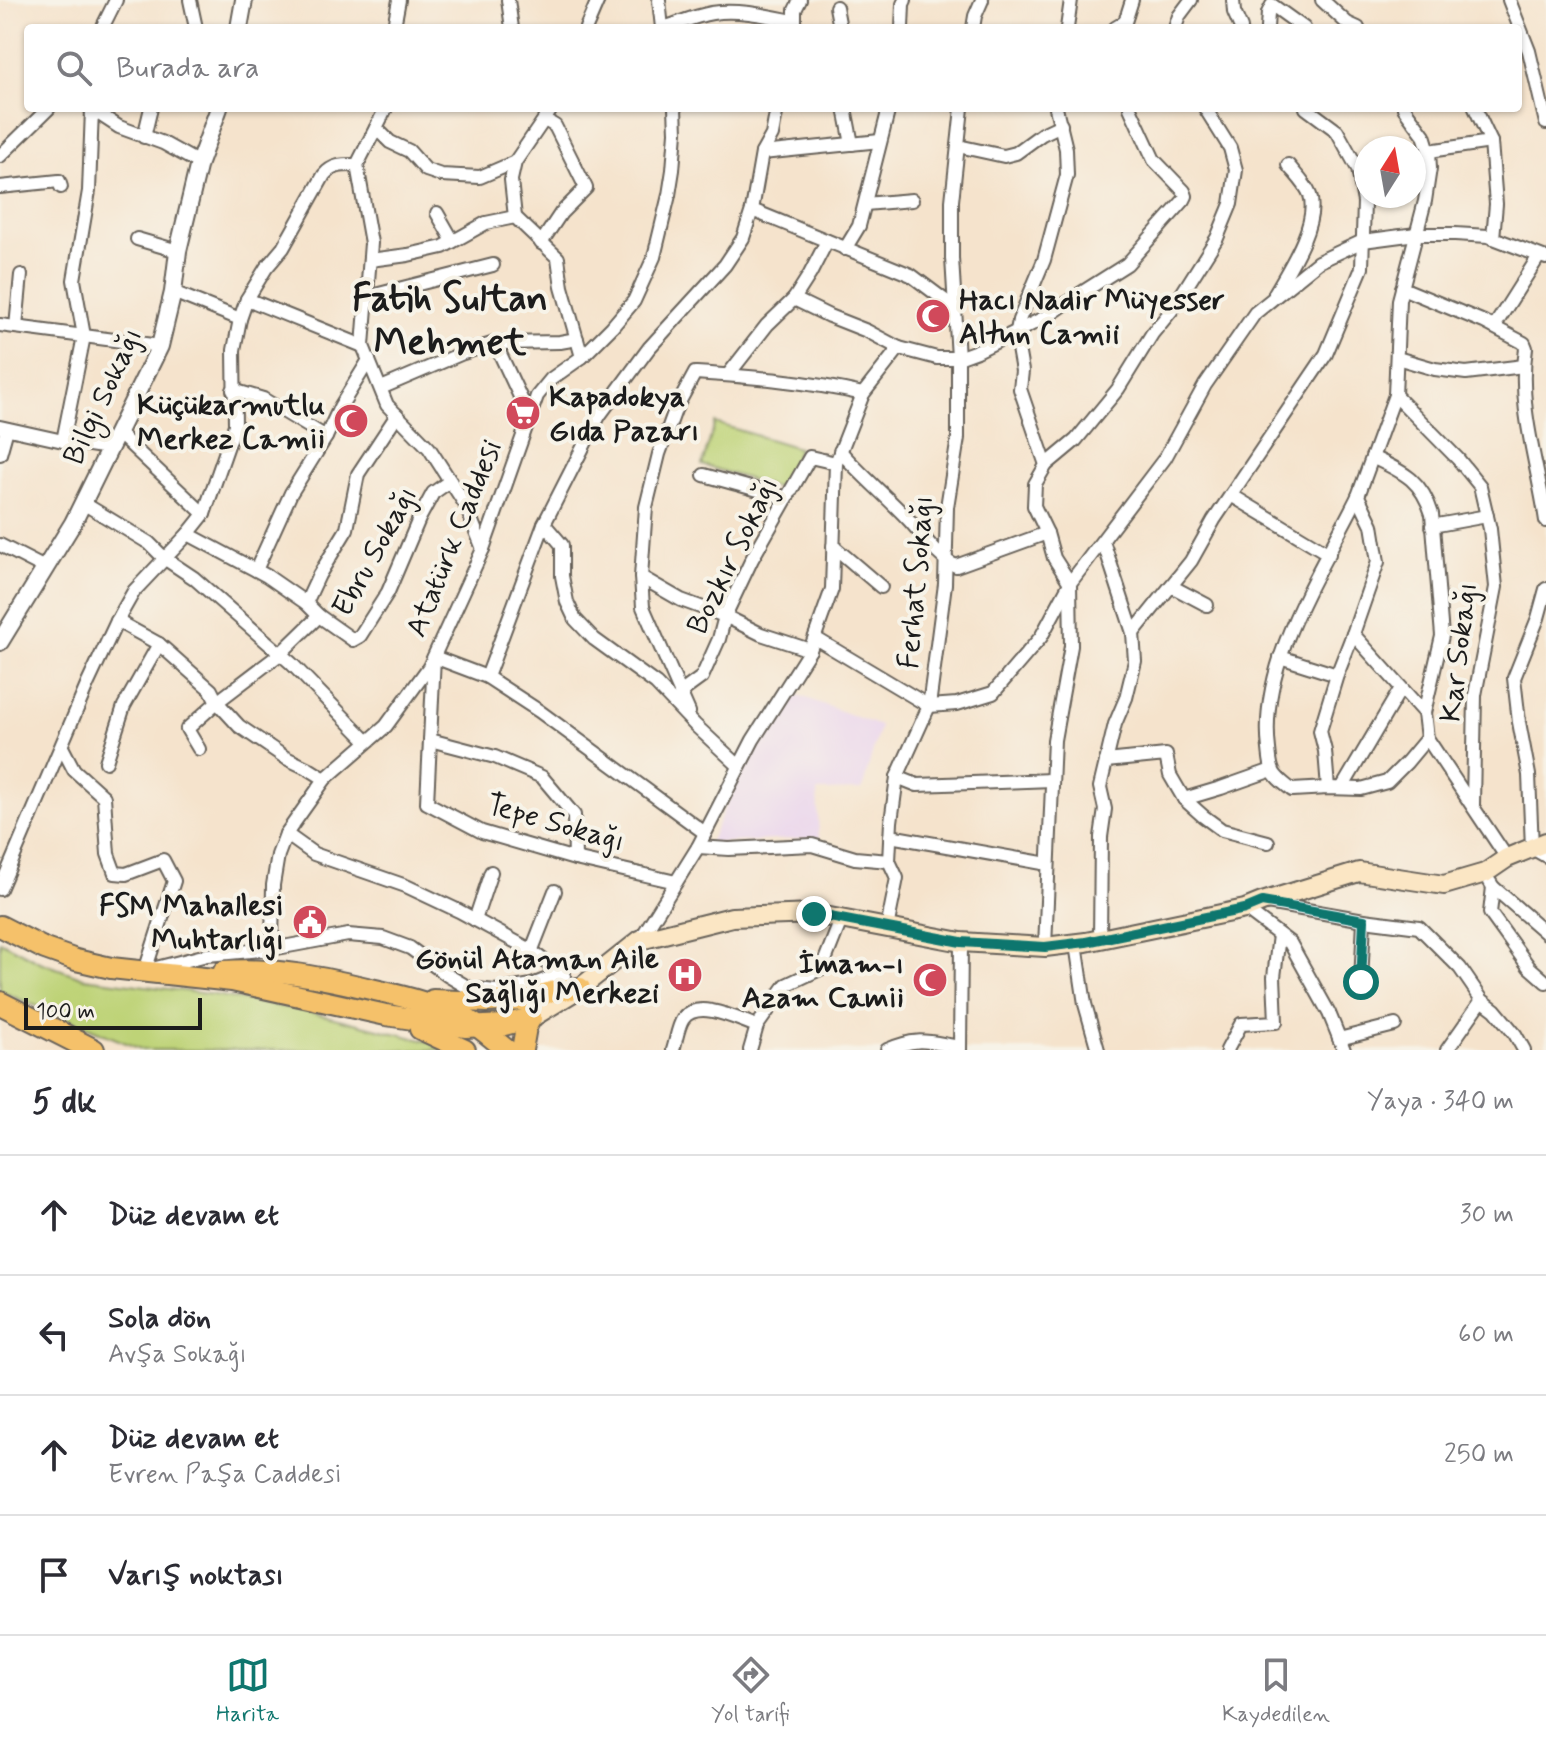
<!DOCTYPE html>
<html lang="tr">
<head>
<meta charset="utf-8">
<style>
  :root { --surface:#fff; --page:#f2f2f3; --text:#2b2b33; --muted:#7c7c81; --line:#e1e1e2; --accent:#0f766e }
  body { margin:0; font-family:Mynerve,sans-serif; background:var(--page); color:var(--text) }
  .compass { position:absolute; left:1354px; top:136px; width:72px; height:72px; border-radius:50%; background:var(--surface); box-shadow:0 2px 6px #0004; rotate:11deg }
  .scale { position:absolute; left:24px; bottom:20px; width:178px; box-sizing:border-box; padding-left:8px; border:4px solid #1c1c1c; border-top:0; font-size:22px; line-height:28px; white-space:nowrap; color:#1c1c1c; -webkit-text-stroke:6px #f7f3e8; paint-order:stroke }
  .stop { position:absolute; width:24px; height:24px; margin:-18px; border:6px solid #0f766e; border-radius:50%; background:#fff }
  .stop.end { background:#0f766e; border-color:#fff; box-shadow:0 2px 8px #0008 }
  .list { margin:0; padding:0; list-style:none }
  h2 { display:flex; justify-content:space-between; align-items:center; height:104px; margin:0; padding:0 32px; font-size:34px }
  h2 small { font-size:26px; font-weight:400; color:var(--muted) }
  .list li { display:grid; grid-template-columns:52px 1fr auto; gap:24px; align-items:center; box-sizing:border-box; height:120px; padding:0 32px; border-top:2px solid var(--line) }
  .list b { display:block; font-size:30px; white-space:nowrap }
  .list p { margin:0; font-size:26px; white-space:nowrap; color:var(--muted) }
  .list em { font-size:26px; font-style:normal; color:var(--muted) }
  .icon { flex:none; width:44px; height:44px; fill:none; stroke:currentColor; stroke-width:2; stroke-linecap:round; stroke-linejoin:round }
  .map { position:relative; flex:none; width:1546px; height:1050px; overflow:hidden }
  .search { position:absolute; background:var(--surface); box-shadow:0 2px 6px #0004; left:24px; right:24px; top:24px; height:88px; display:flex; align-items:center; gap:20px; box-sizing:border-box; padding:0 28px; border-radius:8px; color:var(--muted); font-size:30px }
  .sheet { height:584px; background:var(--surface) }
  nav { display:flex; justify-content:space-around; align-items:center; box-sizing:border-box; height:112px; border-top:2px solid var(--line); background:var(--surface); font-size:22px; color:var(--muted) }
  nav a { display:grid; justify-items:center; gap:4px }
  nav .on { color:var(--accent) }
  .map>svg:first-child { display:block }
</style>
</head>
<body>
<div class="map">
<svg width="1546" height="1050" viewBox="0 0 1546 1050">
  <rect width="100%" height="100%" fill="#f7f3e8"/>
  <filter id="ink" filterUnits="userSpaceOnUse"><feTurbulence type="fractalNoise" baseFrequency=".0125" numOctaves="2"/><feDisplacementMap in="SourceGraphic" scale="16" xChannelSelector="R" yChannelSelector="G"/><feConvolveMatrix kernelMatrix="1 2 1 2 8 2 1 2 1" color-interpolation-filters="sRGB"/></filter>
  <filter id="wash" filterUnits="userSpaceOnUse"><feTurbulence type="fractalNoise" baseFrequency=".006" numOctaves="4" result="noise"/><feDisplacementMap in="SourceGraphic" scale="32" xChannelSelector="R" yChannelSelector="G"/><feGaussianBlur stdDeviation="1.8" result="paint"/><feColorMatrix in="noise" values="0 0 0 0 0 0 0 0 0 0 0 0 0 0 0 0 0 1.4 0 .05"/><feComposite in="paint" operator="in"/></filter>
  <g filter="url(#wash)">
    <rect width="100%" height="100%" fill="#f5e3cc"/>
    <polygon fill="#e9d2ed" points="790,692 880,726 862,790 817,791 819,838 709,843 747,760"/>
    <g fill="#bed377" stroke="#6d784a" stroke-width="2">
      <polygon points="715,423 798,448 785,490 702,465"/>
      <polygon points="0,941 40,962 84,978 215,995 306,1011 430,1042 443,1050 143,1050 0,991"/>
    </g>
  </g>
  <g filter="url(#ink)">
    <g fill="none" stroke-linecap="round" stroke-linejoin="round">
      <defs>
        <g id="minor">
          <polyline points="190,0 196,28"/>
          <polyline points="508,0 512,28"/>
          <polyline points="659,0 662,28"/>
          <polyline points="1233,0 1234,12 1241,28"/>
          <polyline points="1322,0 1347,23 1358,28"/>
          <polyline points="1509,0 1529,51 1546,123"/>
          <polyline points="836,7 840,28"/>
          <polyline points="102,28 116,0"/>
          <polyline points="396,28 395,21 399,0"/>
          <polyline points="586,28 598,0"/>
          <path d="M663,28c16,-5 32,-12 49,-15 24,-4 52,2 76,7l5,8"/>
          <polyline points="795,28 795,10 800,0"/>
          <polyline points="902,28 903,4 905,0"/>
          <polyline points="973,28 975,16 982,0"/>
          <polyline points="1067,28 1071,0"/>
          <polyline points="1115,28 1125,22 1132,0"/>
          <polyline points="1175,28 1179,16 1191,0"/>
          <polyline points="1267,28 1268,13 1272,5 1304,28"/>
          <polyline points="90,108 119,127 163,143 199,163"/>
          <polyline points="386,108 357,165 371,243 363,346 387,405 429,448 465,504 483,549"/>
          <polyline points="845,108 852,144"/>
          <polyline points="1404,108 1424,135 1429,151 1430,168 1425,201 1399,300 1395,395 1358,496 1372,525 1378,562 1353,634 1424,713 1427,738 1507,858"/>
          <polyline points="1475,108 1491,142 1496,204 1493,238"/>
          <polyline points="92,109 89,191 74,280 84,336 63,441 109,448"/>
          <polyline points="376,128 390,142 409,151 426,170 441,175 480,177 515,162"/>
          <polyline points="144,137 151,108"/>
          <polyline points="958,146 1004,156 1016,153 1042,134 1061,125"/>
          <polyline points="1429,151 1491,142"/>
          <polyline points="762,153 880,141"/>
          <polyline points="0,156 49,108"/>
          <polyline points="0,187 59,181 61,187"/>
          <polyline points="865,204 912,200"/>
          <polyline points="752,210 911,275 955,308"/>
          <polyline points="437,213 453,241"/>
          <polyline points="515,217 511,180 515,162 552,108"/>
          <polyline points="137,239 178,251"/>
          <polyline points="827,241 810,274 794,299 829,316 867,331 899,348"/>
          <polyline points="541,243 561,213 586,188 555,126 545,120"/>
          <polyline points="845,249 859,226 889,108"/>
          <polyline points="370,260 408,255 443,247 486,223 515,217 558,258 562,287 582,357"/>
          <path d="M1402,288l82,34 40,21 2,5c-9,59 12,116 20,173"/>
          <polyline points="173,292 240,319"/>
          <path d="M1275,293c14,-24 44,-70 35,-98 -4,-11 -15,-21 -22,-30"/>
          <polyline points="367,297 493,265"/>
          <polyline points="247,299 363,346"/>
          <polyline points="0,325 160,346"/>
          <polyline points="16,327 21,275"/>
          <polyline points="1494,327 1539,256"/>
          <polyline points="495,343 529,416"/>
          <polyline points="1397,358 1435,369 1466,373 1524,366"/>
          <polyline points="728,375 767,325 794,299"/>
          <polyline points="381,388 463,353 495,343 560,342 577,339"/>
          <polyline points="233,390 263,399 326,437 291,493 256,570"/>
          <polyline points="1395,395 1458,459 1480,486 1490,529 1496,587 1475,695 1473,805"/>
          <polyline points="0,427 63,441"/>
          <polyline points="117,432 204,514"/>
          <polyline points="326,437 340,407 369,360"/>
          <path d="M840,451c21,24 45,44 67,67 15,15 29,39 49,48l91,-33"/>
          <polyline points="0,454 7,429"/>
          <path d="M1372,457c31,15 49,22 60,57l10,122 -18,77"/>
          <polyline points="1046,465 1076,440 1118,389 1152,334 1171,311 1217,238 1231,204 1236,170 1230,148 1205,108"/>
          <polyline points="704,475 787,498"/>
          <polyline points="1231,495 1329,554"/>
          <path d="M1358,496c-37,75 -100,167 -89,253 1,8 1,17 5,24 4,7 12,12 18,17l36,-2 33,1 26,-7 20,-20 20,-24"/>
          <polyline points="83,503 149,543 164,558 194,578 291,663 367,741"/>
          <polyline points="1432,526 1487,516"/>
          <polyline points="188,534 267,576 306,603 319,575 347,529 358,474 397,415"/>
          <polyline points="0,545 45,568"/>
          <polyline points="833,546 881,587"/>
          <polyline points="641,577 681,600 725,616 761,634 810,650"/>
          <polyline points="1171,586 1207,605"/>
          <polyline points="1546,589 1538,618 1514,678 1519,722 1529,775 1532,848 1546,856"/>
          <polyline points="306,603 319,616 353,640 360,636 388,592 419,519 433,493 450,481"/>
          <polyline points="117,621 159,644 211,690 217,702 239,726 286,758 309,769 325,779"/>
          <polyline points="1133,633 1191,561 1214,520 1326,354 1362,268 1364,202 1358,169 1337,131 1306,108"/>
          <polyline points="815,638 929,706 957,704 993,693 1041,637 1070,583 1165,458 1205,385 1255,313 1318,262 1363,241 1416,234 1455,234 1488,236 1546,258"/>
          <polyline points="1280,657 1337,675"/>
          <polyline points="487,677 544,524"/>
          <polyline points="680,693 702,677 719,639 725,616 752,559 810,457 836,463"/>
          <path d="M689,712l-46,-105 -2,-30 5,-70 13,-53 16,-44 20,-37c56,4 113,8 168,21"/>
          <polyline points="430,740 495,757 542,777 574,815 575,859"/>
          <polyline points="62,747 74,770 104,797 108,854 115,873 126,874 163,860 174,881 145,971"/>
          <polyline points="199,749 187,729 217,702 280,654 319,616"/>
          <polyline points="1106,761 1166,755 1170,775 1184,799 1203,816 1222,830 1268,842"/>
          <polyline points="106,762 124,706 159,644"/>
          <polyline points="739,766 695,725 656,684 594,639 575,619 567,602 562,576 562,545 544,524 599,416 649,348 725,265 743,238 752,210 762,153 772,135 777,108"/>
          <polyline points="897,777 917,785 1052,780"/>
          <polyline points="1328,788 1325,751 1320,731 1337,675 1353,634"/>
          <polyline points="1342,788 1401,688"/>
          <polyline points="1184,799 1221,788 1272,770"/>
          <polyline points="286,834 314,854 406,886 459,911 527,948 564,976"/>
          <polyline points="890,836 1048,864"/>
          <polyline points="698,847 729,849 812,845 855,858 889,861 891,822 897,777 929,706 945,584 947,507 958,438 958,358 952,258 952,201 962,108"/>
          <polyline points="676,882 575,859 482,832 427,803 434,657 487,677 539,711 705,833"/>
          <polyline points="1490,882 1493,887 1546,933"/>
          <polyline points="1493,887 1490,913 1529,967 1546,982"/>
          <path d="M0,889l88,-206 29,-62 17,-30 54,-57 16,-20 31,-89 -1,-75 6,-31 7,-20 19,-31 17,-20 41,-73c9,-11 20,-10 33,-10"/>
          <polyline points="1267,903 1364,920 1419,927 1460,968 1482,1000 1495,1010 1515,1034 1524,1050"/>
          <polyline points="1245,909 1290,943 1329,1013 1344,1050"/>
          <polyline points="475,920 491,872"/>
          <polyline points="887,928 897,878 889,861"/>
          <polyline points="640,940 698,847 753,740 810,650 832,589 836,463 863,394 899,348 937,358 958,358 977,351 1048,316 1078,295 1127,264 1184,200 1186,196 1184,191 1154,160 1130,108"/>
          <polyline points="1100,940 1101,837 1105,809 1100,787 1115,724 1126,698 1135,661 1133,633 1103,541"/>
          <polyline points="1076,944 1085,1004 1098,1050"/>
          <polyline points="1045,947 1054,740 1071,646 1070,583 1054,558 1047,533 1034,506 1035,484 1046,465 1020,389 1022,371 1016,337 1019,320 1044,260 1067,175 1066,149 1056,108"/>
          <polyline points="272,949 273,885 278,855 286,834 325,779 386,726 429,667 483,549 537,396 551,379 582,357 612,327 634,301 654,257 669,195 673,170 676,132 675,108"/>
          <polyline points="531,952 555,891"/>
          <polyline points="156,968 207,955 272,949 348,935 383,938 410,948 447,975 469,988 495,991 532,985 560,974"/>
          <polyline points="1361,982 1364,920"/>
          <polyline points="1339,1039 1395,1025"/>
          <path d="M673,1050c3,-9 5,-24 10,-31 15,-21 56,1 74,7"/>
          <polyline points="750,1050 757,1026 786,985 822,968 841,920"/>
          <path d="M887,1050c31,-14 41,-8 73,-3"/>
          <polyline points="960,1050 961,942"/>
          <polyline points="1227,1050 1241,1024 1276,1022 1274,977 1279,935"/>
          <polyline points="1447,1050 1482,1000"/>
        </g>
        <g id="tertiary">
          <polyline points="239,28 244,0"/>
          <polyline points="0,642 73,523 160,346 173,292 178,251 199,163 219,108"/>
        </g>
        <polyline id="secondary" points="531,1018 580,988 640,940 732,917 814,914 961,942 1045,947 1086,942 1245,909 1262,902 1359,872 1444,885 1485,873 1507,858 1546,842"/>
        <g id="primary">
          <polyline points="0,926 45,949 76,960 111,968 232,981 386,1015 466,1027 504,1025 531,1018"/>
          <path d="M224,971c50,-4 102,7 151,19 31,7 64,15 93,30 14,8 26,20 39,30"/>
          <polyline points="433,1000 487,1002 525,1000 554,991 580,988"/>
          <polyline points="420,1029 465,1050"/>
          <polyline points="522,1050 526,1027 531,1018"/>
        </g>
        <polyline id="motorway" points="0,1003 93,1050"/>
      </defs>
      <use href="#minor" stroke="#68625a" stroke-width="16"/>
      <use href="#tertiary" stroke="#68625a" stroke-width="20"/>
      <use href="#secondary" stroke="#68625a" stroke-width="22"/>
      <use href="#primary" stroke="#68625a" stroke-width="24"/>
      <use href="#motorway" stroke="#68625a" stroke-width="26"/>
      <use href="#minor" stroke="#fff" stroke-width="12"/>
      <use href="#tertiary" stroke="#fff" stroke-width="16"/>
      <use href="#secondary" stroke="#fbe6c4" stroke-width="18"/>
      <use href="#primary" stroke="#f5c16b" stroke-width="20"/>
      <use href="#motorway" stroke="#f5c16b" stroke-width="22"/>
    </g>
  </g>
  <g fill="none" stroke-linecap="round" stroke-linejoin="round" filter="url(#ink)">
    <polyline stroke="#0f766e" stroke-width="10" points="814,914 961,942 1045,947 1086,942 1245,909 1262,902 1364,920 1361,982"/>
  </g>
  <defs>
    <symbol id="mosque-disc" viewBox="-11 -11 22 22"><circle r="9.5" fill="#d1495b" stroke="#f7f3e8"/><path d="M3.5-4.9A6 6 0 1 0 3.5 4.9A5 5 0 1 1 3.5-4.9Z" fill="#fff"/></symbol>
    <symbol id="supermarket-disc" viewBox="-11 -11 22 22"><circle r="9.5" fill="#d1495b" stroke="#f7f3e8"/><path d="M-6-5.5h2.5l.6 2H6L4.5 2H-2.5L-4.4-4H-6ZM-1.5 3.2a1.3 1.3 0 1 0 .1 0ZM3 3.2a1.3 1.3 0 1 0 .1 0Z" fill="#fff"/></symbol>
    <symbol id="civic-disc" viewBox="-11 -11 22 22"><circle r="9.5" fill="#d1495b" stroke="#f7f3e8"/><path d="M-.6-6.5H3V-4.5H.6V-3L4-1V1h2V6H-6V1h2V-1L-.6-3ZM-1.2 2.5V6h2.4V2.5Z" fill="#fff"/></symbol>
    <symbol id="hospital-disc" viewBox="-11 -11 22 22"><circle r="9.5" fill="#d1495b" stroke="#f7f3e8"/><path d="M-5-5h3v3.5h4V-5h3V5h-3V1.5h-4V5h-3Z" fill="#fff"/></symbol>
  </defs>
  <g fill-rule="evenodd">
    <use href="#mosque-disc" x="913" y="296" width="40" height="40"/>
    <use href="#supermarket-disc" x="503" y="393" width="40" height="40"/>
    <use href="#mosque-disc" x="331" y="401" width="40" height="40"/>
    <use href="#civic-disc" x="290" y="902" width="40" height="40"/>
    <use href="#hospital-disc" x="665" y="955" width="40" height="40"/>
    <use href="#mosque-disc" x="910" y="960" width="40" height="40"/>
  </g>
  <g text-anchor="middle" stroke-width="8" stroke-linejoin="round" paint-order="stroke">
    <g font-size="30" font-weight="bold" fill="#1c1c1c" stroke="#f7f3e8" text-anchor="end">
      <text x="959" y="309" text-anchor="start">Hacı Nadir Müyesser<tspan x="959" dy="34">Altun Camii</tspan></text>
      <text x="549" y="406" text-anchor="start">Kapadokya<tspan x="549" dy="34">Gıda Pazarı</tspan></text>
      <text x="325" y="414">Küçükarmutlu<tspan x="325" dy="34">Merkez Camii</tspan></text>
      <text x="284" y="915">FSM Mahallesi<tspan x="284" dy="34">Muhtarlığı</tspan></text>
      <text x="659" y="968">Gönül Ataman Aile<tspan x="659" dy="34">Sağlığı Merkezi</tspan></text>
      <text x="904" y="973">İmam-ı<tspan x="904" dy="34">Azam Camii</tspan></text>
    </g>
    <g font-size="30" fill="#1c1c1c" stroke="#f7f3e8">
      <text transform="translate(102 396) rotate(-65)" y="10">Bilgi Sokağı</text>
      <text transform="translate(453 538) rotate(-68)" y="10">Atatürk Caddesi</text>
      <text transform="translate(374 551) rotate(-61)" y="10">Ebru Sokağı</text>
      <text transform="translate(732 555) rotate(-64)" y="10">Bozkır Sokağı</text>
      <text transform="translate(915 582) rotate(-85)" y="10">Ferhat Sokağı</text>
      <text transform="translate(1458 652) rotate(-83)" y="10">Kar Sokağı</text>
      <text transform="translate(556 822) rotate(16)" y="10">Tepe Sokağı</text>
    </g>
    <g font-size="38" font-weight="bold" fill="#1c1c1c" stroke="#f7f3e8">
      <text x="450" y="310">Fatih Sultan<tspan x="450" dy="44">Mehmet</tspan></text>
    </g>
  </g>
</svg>
<svg class="compass" viewBox="-18 -18 36 36"><path d="M0-13l5 13h-10z" fill="#e53935"/><path d="M0 13l5-13h-10z" fill="#7c7c81"/></svg>
<div class="scale">100 m</div>
<div class="stop" style="left:1361px;top:982px"></div>
<div class="stop end" style="left:814px;top:914px"></div>
<div class="search"><svg class="icon" aria-label="search" viewBox="0 0 24 24"><circle cx="10" cy="10" r="6"/><path d="M15 15l6 6"/></svg>Burada ara</div>
</div>
<section class="sheet">
<h2>5 dk<small>Yaya · 340 m</small></h2>
<ul class="list">
<li><svg class="icon" aria-label="ahead" viewBox="0 0 24 24"><path d="M12 20V5M6 11l6-6 6 6"/></svg><div><b>Düz devam et</b></div><em>30 m</em></li>
<li><svg class="icon" aria-label="left" viewBox="0 0 24 24"><path d="M17 20v-9H6M10 6l-5 5 5 5"/></svg><div><b>Sola dön</b><p>Avşa Sokağı</p></div><em>60 m</em></li>
<li><svg class="icon" aria-label="ahead" viewBox="0 0 24 24"><path d="M12 20V5M6 11l6-6 6 6"/></svg><div><b>Düz devam et</b><p>Evren Paşa Caddesi</p></div><em>250 m</em></li>
<li><svg class="icon" aria-label="arrive" viewBox="0 0 24 24"><path d="M6 21V4h12l-3 4 3 4H6"/></svg><div><b>Varış noktası</b></div></li>
</ul>
</section>
<nav>
<a class="on"><svg class="icon" aria-label="map" viewBox="0 0 24 24"><path d="M3 6l6-2 6 2 6-2v14l-6 2-6-2-6 2zM9 4v14M15 6v14"/></svg>Harita</a>
<a><svg class="icon" aria-label="directions" viewBox="0 0 24 24"><path d="M12 3l9 9-9 9-9-9zM9 14v-3h6M13 9l2 2-2 2"/></svg>Yol tarifi</a>
<a><svg class="icon" aria-label="saved" viewBox="0 0 24 24"><path d="M7 4h10v16l-5-4-5 4z"/></svg>Kaydedilen</a>
</nav>
</body>
</html>
